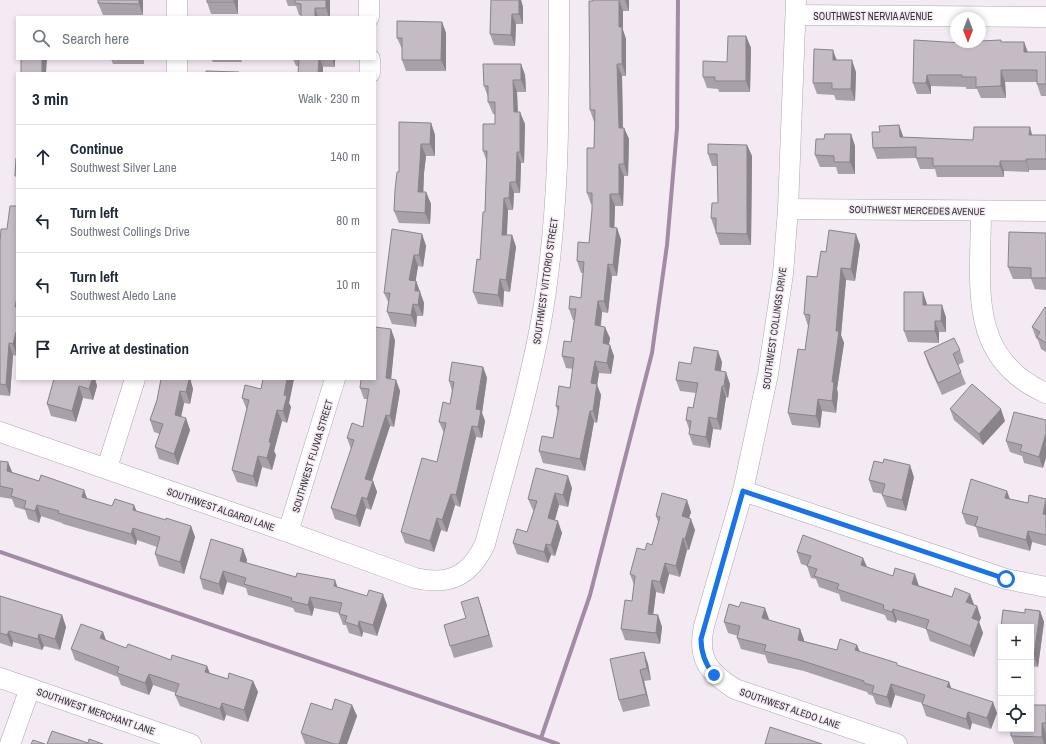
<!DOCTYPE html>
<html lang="en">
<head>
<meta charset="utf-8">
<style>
  :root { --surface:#fff; --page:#f6f6f7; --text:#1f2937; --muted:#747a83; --line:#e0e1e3 }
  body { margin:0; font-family:"Archivo Narrow",sans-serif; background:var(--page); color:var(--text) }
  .controls { position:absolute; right:12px; bottom:12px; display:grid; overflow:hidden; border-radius:0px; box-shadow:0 2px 6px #0003 }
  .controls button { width:36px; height:36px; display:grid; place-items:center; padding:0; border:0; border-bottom:1px solid var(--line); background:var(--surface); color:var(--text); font:20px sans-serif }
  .compass { position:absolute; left:950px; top:12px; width:36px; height:36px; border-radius:50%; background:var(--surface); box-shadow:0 2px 6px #0003; rotate:180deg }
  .stop { position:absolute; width:12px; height:12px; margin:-9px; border:3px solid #1a73e8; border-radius:50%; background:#fff }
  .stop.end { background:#1a73e8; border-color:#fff; box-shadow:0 1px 4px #0008 }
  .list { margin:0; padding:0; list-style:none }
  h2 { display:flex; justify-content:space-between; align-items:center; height:52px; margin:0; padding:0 16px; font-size:17px }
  h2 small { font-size:13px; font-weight:400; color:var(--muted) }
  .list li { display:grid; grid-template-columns:26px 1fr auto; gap:12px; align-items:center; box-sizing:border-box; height:64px; padding:0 16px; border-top:1px solid var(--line) }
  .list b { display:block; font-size:15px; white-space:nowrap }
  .list p { margin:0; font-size:13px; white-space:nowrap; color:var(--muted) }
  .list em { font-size:13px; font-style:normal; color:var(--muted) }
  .icon { flex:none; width:22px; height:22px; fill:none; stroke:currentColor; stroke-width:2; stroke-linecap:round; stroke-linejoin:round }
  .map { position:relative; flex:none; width:1046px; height:744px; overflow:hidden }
  .search { position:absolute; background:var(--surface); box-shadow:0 2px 6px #0003; left:16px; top:16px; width:360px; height:44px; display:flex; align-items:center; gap:10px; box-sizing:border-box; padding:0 14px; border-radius:0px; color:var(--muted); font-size:15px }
  .panel { position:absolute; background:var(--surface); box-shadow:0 2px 6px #0003; left:16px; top:72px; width:360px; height:308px; border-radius:0px }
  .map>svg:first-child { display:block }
</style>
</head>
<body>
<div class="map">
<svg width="1046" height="744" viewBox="0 0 1046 744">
  <rect width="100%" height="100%" fill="#f3eaf4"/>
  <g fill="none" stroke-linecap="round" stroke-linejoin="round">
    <g stroke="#a38aa5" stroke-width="4">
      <polyline points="0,552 558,744"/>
      <polyline points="541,738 590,595 652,353 667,245 677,128 678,0"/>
    </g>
    <defs>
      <g id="minor">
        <polyline points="369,0 369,17"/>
        <path d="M796,0l-8,209 -5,65 -15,100 -25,117 -39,135c-7,33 4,46 31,63l162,55"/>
        <polyline points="796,15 1046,17"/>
        <polyline points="177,17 177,0"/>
        <polyline points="370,59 370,73"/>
        <polyline points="177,73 177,59"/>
        <polyline points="788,209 1046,211"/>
        <path d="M981,211c0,73 -15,147 65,182"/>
        <path d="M0,432l288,100 127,46c34,8 55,-2 70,-34 20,-74 42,-147 56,-222 19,-107 18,-214 18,-322"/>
        <polyline points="107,468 135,379"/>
        <polyline points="743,491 1006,579 1046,587"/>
        <polyline points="288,532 335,379"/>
        <polyline points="0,678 191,744"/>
        <polyline points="10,744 30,688"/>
      </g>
    </defs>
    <use href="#minor" stroke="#afa6af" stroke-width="21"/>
    <use href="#minor" stroke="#fff" stroke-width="20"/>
  </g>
  <g fill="#a9a1a9">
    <polygon points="98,0 143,0 143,15 103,15 98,3"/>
    <polygon points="207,0 238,0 238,14 211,14 207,2"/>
    <polygon points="286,0 330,0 330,17 301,17 301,15 299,15 296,6 288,6"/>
    <polygon points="491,0 521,0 523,7 523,24 516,24 515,46 494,45 490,34"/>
    <polygon points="593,0 629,0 629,11 623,11 623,30 626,39 626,76 622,76 623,128 624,128 629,139 628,176 624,176 623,206 615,206 614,228 617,228 621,240 617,276 612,276 608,313 602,312 601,326 610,338 609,344 614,356 611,374 599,373 597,385 601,395 597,423 594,422 585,471 543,463 539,451 553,438 558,412 556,406 570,388 573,369 566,368 562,356 571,342 574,320 573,320 569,309 581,298 583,273 581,273 577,261 589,243 592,210 592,204 591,204 587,193 594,148 595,122 594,122 590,110"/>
    <polygon points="442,22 446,33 446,71 406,71 402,60 402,49 397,38"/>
    <polygon points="746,36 751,48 750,92 719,92 718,89 707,88 703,77 727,62"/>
    <polygon points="1024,42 1028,52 1046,52 1046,96 1041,96 1037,84 1037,82 1005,82 1006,98 981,98 977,89 966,89 966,87 931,86 931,94 917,94 913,83 962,43"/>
    <polygon points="111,59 144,59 144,64 113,64"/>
    <polygon points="211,59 241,59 242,62 213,62"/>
    <polygon points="293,59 335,59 335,67 296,66"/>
    <polygon points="837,60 856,72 855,101 836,100 834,95 817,94 813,83"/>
    <polygon points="521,64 525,75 526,92 517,92 518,112 525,124 524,163 521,163 520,193 514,193 513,210 508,210 507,235 512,235 516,247 510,292 504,291 503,307 478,304 473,292 480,260 485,212 487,162 483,151 495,124 495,114 493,114 488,102 488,97 484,86"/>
    <polygon points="431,123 435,135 435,156 426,156 424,173 423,192 426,192 431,204 430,224 399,223 394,211 399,172"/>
    <polygon points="899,125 903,137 973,140 1032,135 1046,135 1046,170 1029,170 1029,172 1004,171 1004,177 937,177 935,169 920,169 916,158 877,159 873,148 880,132"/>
    <polygon points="851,134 855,146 855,174 838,174 836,167 820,167 815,155 824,139"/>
    <polygon points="747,145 752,156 751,245 720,245 716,233 716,230 715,230 711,218 718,203 717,166 712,166 708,154"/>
    <polygon points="17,206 17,356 13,355 10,396 0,395 0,242 7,229"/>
    <polygon points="1046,233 1046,290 1035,289 1031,279 1013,279 1008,267"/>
    <polygon points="422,234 426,246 423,267 418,266 415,281 416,281 424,303 423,316 417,316 416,327 392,324 387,312 389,304 384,293"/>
    <polygon points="860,245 855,281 846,280 841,335 844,343 837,389 838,394 836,413 822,411 820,428 792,425 788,413 805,350 809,326 808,326 804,314 826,252"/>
    <polygon points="927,304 927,305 946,317 946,332 939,332 939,343 908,342 904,331"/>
    <polygon points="1046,308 1046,352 1041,349 1038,340 1036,338 1032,327"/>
    <polygon points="395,340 391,379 396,380 400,391 394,427 390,426 372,481 373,481 377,492 371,510 366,508 360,527 335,519 331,508 351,449 347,438 363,427 368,399 364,399 360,388 375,379"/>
    <polygon points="960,350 964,362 958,365 966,384 942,395 928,364 924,352"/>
    <polygon points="722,362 721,371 730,384 728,398 726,397 721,430 713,429 710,448 693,445 689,434 689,429 686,420 693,408 696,393 680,391 676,380 691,364"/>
    <polygon points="483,367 487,378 482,413 485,421 482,438 476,437 460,507 455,505 447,532 441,530 434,552 405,543 401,532 437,462 444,433 439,422 450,404 452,391 449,381"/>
    <polygon points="54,379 95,379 97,386 93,400 83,398 76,422 51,416 47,404"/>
    <polygon points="161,379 191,379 191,382 193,389 190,404 184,403 181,417 190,430 178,465 159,459 155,447 160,434 154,432 150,420 157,400"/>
    <polygon points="263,379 294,379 289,403 291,407 287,423 282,421 274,451 276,455 272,470 262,467 257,487 237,482 232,470 247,410 242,398 261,389"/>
    <polygon points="950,409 1005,421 983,445 954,420"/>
    <polygon points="1046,420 1043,468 1024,463 1022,456 1010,452 1006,441"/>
    <polygon points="0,461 12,472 39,481 84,490 87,499 112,506 134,505 136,511 166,520 191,526 195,537 184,574 159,566 155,554 157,547 137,540 136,545 63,524 62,523 41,516 39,523 28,519 25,510 15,507 12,499 0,497"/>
    <polygon points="914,477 906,511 887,507 882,495 883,494 873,492 869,480"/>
    <polygon points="572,488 568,507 559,505 555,520 562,533 555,556 551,555 548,563 517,554 513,543 527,532 534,511 533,510 528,499"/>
    <polygon points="1010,499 1028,503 1046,499 1046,546 1032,542 1030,551 979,537 976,527 966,524 962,513"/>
    <polygon points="691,512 689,518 695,530 689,550 687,550 680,577 669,574 664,594 656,592 653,614 658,615 662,627 660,644 625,640 621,629 632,601 634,585 630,574 645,550 652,545 658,522 656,516"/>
    <polygon points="243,549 247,560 246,563 296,577 337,587 387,605 377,636 363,632 362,637 349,633 346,625 343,625 339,614 339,613 314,608 312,616 295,612 293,608 248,595 246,588 227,582 223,595 203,589 200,578"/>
    <polygon points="797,552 867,567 952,597 970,594 974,605 977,606 981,618 979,622 983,633 974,657 930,641 926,629 897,620 896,623 887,620 885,615 841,601 839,594 819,587 816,579 811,578 807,566 801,564"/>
    <polygon points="0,596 62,615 66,627 60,650 44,646 42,650 13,642 12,647 0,643"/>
    <polygon points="478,597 482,609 493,647 454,658 450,646"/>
    <polygon points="739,607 769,619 768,620 800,629 804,640 804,641 837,650 857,645 860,652 899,666 949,682 951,688 997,713 991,729 972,723 970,730 926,716 922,704 922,703 895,695 891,708 876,704 873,696 868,694 867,692 804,671 768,663 765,655 741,649 737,638 738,636 728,633 724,622"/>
    <polygon points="1025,609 1040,611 1044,622 1038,667 1031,666 1031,627 1001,627 1001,649 999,643 1003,610 1025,613"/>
    <polygon points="103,632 106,640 126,648 171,660 207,666 210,673 228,679 253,681 258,692 248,722 226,715 224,721 180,706 175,695 176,693 153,685 149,695 121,685 118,677 75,660 71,649"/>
    <polygon points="644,652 648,664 651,680 644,681 650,706 623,712 619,700"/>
    <polygon points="352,705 357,716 347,744 305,744 301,733 332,710"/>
    <polygon points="1046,705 1046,744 1014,744 1011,736"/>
  </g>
  <g fill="#89838a">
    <polygon points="139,0 143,0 143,15 139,4"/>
    <polygon points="234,0 238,0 238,14 234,2"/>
    <polygon points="326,0 330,0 330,17 329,17 326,8"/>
    <polygon points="518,0 521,0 523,7 523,24 519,14"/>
    <polygon points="619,0 623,11 623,30 626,39 626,76 622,64 619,27"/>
    <polygon points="625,0 629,0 629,11"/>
    <polygon points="315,8 318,17 315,17"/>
    <polygon points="512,14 516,24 515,46 511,35"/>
    <polygon points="442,22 446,33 446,71 441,60"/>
    <polygon points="746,36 751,48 750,92 746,81"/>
    <polygon points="1024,42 1028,54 1024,52"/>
    <polygon points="833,50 837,61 833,60"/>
    <polygon points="42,59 47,59 46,73 42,73"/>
    <polygon points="319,59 320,59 323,67 323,73 318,73"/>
    <polygon points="332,59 335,59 335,67"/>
    <polygon points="852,60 856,72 855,101 851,89"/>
    <polygon points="521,64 525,75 526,92 521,80"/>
    <polygon points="617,64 622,76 623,139 619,128"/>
    <polygon points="1001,70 1005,82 1006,98 1001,86"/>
    <polygon points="927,75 931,86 931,94 926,83"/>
    <polygon points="513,80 517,92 518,124 514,112"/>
    <polygon points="520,112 525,124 524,163 520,152"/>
    <polygon points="431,123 435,135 435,156 430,144"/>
    <polygon points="899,125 903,136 904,148 900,137"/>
    <polygon points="1030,127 1033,138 1029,135"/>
    <polygon points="624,128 629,139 628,176 624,164"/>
    <polygon points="851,134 855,146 855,174 850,162"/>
    <polygon points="421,144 426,156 424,173 423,203 418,192 420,162"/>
    <polygon points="747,145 752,156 751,245 747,234"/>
    <polygon points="517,152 521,163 520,193 516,182"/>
    <polygon points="1026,159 1029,170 1029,172 1026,161"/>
    <polygon points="1000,161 1004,171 1004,177 1000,166"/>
    <polygon points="619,164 624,176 623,206 619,194"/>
    <polygon points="510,182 514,193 513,210 509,198"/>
    <polygon points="426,192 431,204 430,224 425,213"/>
    <polygon points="610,194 615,206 614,239 610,227"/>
    <polygon points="504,198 508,210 506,246 502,235"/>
    <polygon points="617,228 621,240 617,276 613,265"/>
    <polygon points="422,234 426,246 423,267 419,255"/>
    <polygon points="856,234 860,245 855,281 851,269"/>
    <polygon points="512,235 516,247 510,292 506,280"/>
    <polygon points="414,255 418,266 414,292 409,280"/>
    <polygon points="608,264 612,276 608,313 604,301"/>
    <polygon points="841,268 846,280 841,335 844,343 837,389 838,394 836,413 832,401 832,382"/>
    <polygon points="500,279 504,291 503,307 498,295"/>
    <polygon points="416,281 424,303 423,316 418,305 415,291"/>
    <polygon points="923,292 927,304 927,317 923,305"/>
    <polygon points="17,297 17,313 15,307"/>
    <polygon points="598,301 602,312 599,337 595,325"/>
    <polygon points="413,304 417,316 416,327 411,315"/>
    <polygon points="942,305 946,317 946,332 941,321"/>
    <polygon points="935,321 939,332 939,343 935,331"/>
    <polygon points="605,327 610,338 607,355 603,343"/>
    <polygon points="391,329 395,340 390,389 386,378"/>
    <polygon points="16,332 17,336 17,356 13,344"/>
    <polygon points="9,343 13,355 10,396 6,385"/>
    <polygon points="610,345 614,356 611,374 607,363"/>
    <polygon points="718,351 722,362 719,382 715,370"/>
    <polygon points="595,361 599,373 597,385 601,395 597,423 593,411 591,383"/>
    <polygon points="483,367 487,378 482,413 485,421 482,438 478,427 476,409"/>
    <polygon points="726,372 730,384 728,398 724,386"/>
    <polygon points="91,379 95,379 97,386 93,400 89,389"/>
    <polygon points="186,379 191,379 191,382 193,389 190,404 186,392"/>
    <polygon points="287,379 294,379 289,403 291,407 287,423 283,411 284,395"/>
    <polygon points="396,380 400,391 394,427 390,416"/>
    <polygon points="79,386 83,398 76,422 72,411"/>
    <polygon points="722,386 726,397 721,430 717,419"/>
    <polygon points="180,391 184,403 179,426 175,415"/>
    <polygon points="818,399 822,411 820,428 816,416"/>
    <polygon points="1001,409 1005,421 983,445 979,434"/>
    <polygon points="277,410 282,421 274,451 276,455 272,470 267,458 269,442"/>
    <polygon points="590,411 594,422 585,471 580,459"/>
    <polygon points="386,415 390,426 369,490 365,479"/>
    <polygon points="709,417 713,429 710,448 706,437"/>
    <polygon points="186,418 190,430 178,465 174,454"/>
    <polygon points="472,426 476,437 460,507 456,495"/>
    <polygon points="1046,433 1046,458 1043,468 1039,457"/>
    <polygon points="258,456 262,467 257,487 253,476"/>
    <polygon points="8,462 13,474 7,471"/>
    <polygon points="910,465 914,477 906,511 902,500"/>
    <polygon points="568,476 572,488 568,507 563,495"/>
    <polygon points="373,481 377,492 371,510 367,499"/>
    <polygon points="84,490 88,501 82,497"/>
    <polygon points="1007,491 1011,502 1005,498"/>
    <polygon points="555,493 559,505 552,530 548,518"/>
    <polygon points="451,494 455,505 447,532 442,520"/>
    <polygon points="362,497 366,508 360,527 356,516"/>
    <polygon points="687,500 691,512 686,528 682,516"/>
    <polygon points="1046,500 1046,523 1043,514"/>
    <polygon points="37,505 41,516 39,523 35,511"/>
    <polygon points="134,505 139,517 133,510"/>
    <polygon points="437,518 441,530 434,552 430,541"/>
    <polygon points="691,519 695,530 689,550 685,539"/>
    <polygon points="558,521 562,533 555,556 551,545"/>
    <polygon points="191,526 195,537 184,574 180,562"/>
    <polygon points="133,528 137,540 136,545 131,534"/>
    <polygon points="1028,531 1032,542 1030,551 1026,540"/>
    <polygon points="683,538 687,550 680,577 676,566"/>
    <polygon points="546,544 551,555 548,563 544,552"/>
    <polygon points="243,549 247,560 244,572 240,561"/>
    <polygon points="863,558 868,569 861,565"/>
    <polygon points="665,563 669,574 664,594 660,582"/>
    <polygon points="223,571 227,582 223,595 219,584"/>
    <polygon points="915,574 919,586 912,584"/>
    <polygon points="335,580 339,591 334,586"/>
    <polygon points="652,580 656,592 652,625 648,614"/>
    <polygon points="383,594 387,605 377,636 373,625"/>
    <polygon points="970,594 974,605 966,602"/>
    <polygon points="310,597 314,608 312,616 308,605"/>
    <polygon points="478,597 482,609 493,647 489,635"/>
    <polygon points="977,606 981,618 979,622 983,633 974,657 970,646 972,618"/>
    <polygon points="765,608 769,619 766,629 762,618"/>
    <polygon points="893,609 897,620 896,623 892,612"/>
    <polygon points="1040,611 1044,622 1038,667 1034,656"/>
    <polygon points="62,615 66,627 60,650 55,639"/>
    <polygon points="658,615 662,627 660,644 656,633"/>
    <polygon points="359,621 363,632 362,637 358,626"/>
    <polygon points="800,629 804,640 802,651 798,640"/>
    <polygon points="9,631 13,642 12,647 7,635"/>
    <polygon points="103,632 107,644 100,638"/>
    <polygon points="39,634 44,646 42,650 38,639"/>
    <polygon points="857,645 861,656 855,650"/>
    <polygon points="644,652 648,664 651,680 647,668"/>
    <polygon points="207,666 211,678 205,672"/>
    <polygon points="640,670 644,681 650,706 646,694"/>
    <polygon points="149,674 153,685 149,695 145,683"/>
    <polygon points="253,681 258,692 248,722 244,710"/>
    <polygon points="949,682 953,693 947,687"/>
    <polygon points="891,684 895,695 891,708 887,697"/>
    <polygon points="993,702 997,713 991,729 987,718"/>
    <polygon points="222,703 226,715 224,721 220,709"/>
    <polygon points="352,705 357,716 347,744 339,744"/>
    <polygon points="968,712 972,723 970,730 966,719"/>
    <polygon points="1042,723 1046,733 1046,744 1044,744 1042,737"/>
  </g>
  <g fill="#c4bbc5" stroke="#89838a">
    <polygon points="98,0 139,0 139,4 98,3"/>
    <rect x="207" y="0" width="27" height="2"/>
    <polygon points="295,0 326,0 326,8 315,8 315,17 301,17 301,4 295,3"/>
    <polygon points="491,0 519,0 519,14 512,14 511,35 490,34"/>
    <polygon points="593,0 619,0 619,27 622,27 622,64 617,64 619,128 624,128 624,164 619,164 619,194 610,194 610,227 617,228 613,265 608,264 604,301 598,301 595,325 605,327 603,343 610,345 607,363 595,361 591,383 597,384 593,411 590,411 580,459 539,451 542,436 553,438 559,406 556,406 559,386 570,388 574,358 562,356 564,341 571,342 576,309 569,309 570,296 581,298 584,262 577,261 578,242 589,243 592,210 592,193 587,193 587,148 594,148 595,110 590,110 589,1 593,1"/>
    <polygon points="397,21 442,22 441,60 402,60 402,38 397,38"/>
    <polygon points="728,36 746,36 746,81 715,81 715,77 703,77 703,61 727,62"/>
    <polygon points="914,40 962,43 980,42 980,41 1001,40 1001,42 1024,42 1024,52 1046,52 1046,84 1037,84 1037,70 1001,70 1001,86 976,87 976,77 962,77 962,75 927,75 926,83 913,83"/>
    <polygon points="814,49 833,50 833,60 852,60 851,89 832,89 832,83 813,83"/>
    <rect x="21" y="59" width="21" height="14"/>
    <polygon points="299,59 319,59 318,73 298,73"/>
    <polygon points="483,64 521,64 521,80 513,80 514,112 520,112 520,152 517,152 516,182 510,182 509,198 504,198 502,235 512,235 506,280 500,279 498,295 473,292 477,259 480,260 483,212 485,212 487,151 483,151 483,124 495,124 495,102 488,102 488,86 484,86"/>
    <polygon points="206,71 239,72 239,73 206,73"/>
    <polygon points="399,122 431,123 430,144 421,144 420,162 418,192 426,192 425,213 394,211 395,190 397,172 399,172"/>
    <polygon points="899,125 900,137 973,140 974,127 1030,127 1029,135 1046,135 1046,159 1026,159 1026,161 1000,161 1000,166 933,166 933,158 916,158 916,147 873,148 872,132 880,132 879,126"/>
    <polygon points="825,134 851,134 850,162 834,162 834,156 815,155 816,139 824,139"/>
    <polygon points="708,144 747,145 747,234 716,233 716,218 711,218 712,203 718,203 717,154 708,154"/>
    <polygon points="16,158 17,159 17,176 15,176"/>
    <polygon points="10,206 17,206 17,297 15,307 17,307 17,333 16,332 13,344 9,343 6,385 0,384 0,242 1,229 7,229"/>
    <polygon points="392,229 422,234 419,255 414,255 409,280 416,281 415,291 420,291 418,305 413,304 411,315 387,312 390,293 384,293"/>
    <polygon points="829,230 856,234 851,269 841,268 836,331 839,331 832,382 834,382 832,401 818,399 816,416 788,413 798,349 805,350 810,315 804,314 807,276 817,277 821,251 826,252"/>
    <polygon points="1009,232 1046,233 1046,278 1031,278 1031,268 1008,267"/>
    <polygon points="904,292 923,292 923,305 942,305 941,321 935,321 935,331 904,331"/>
    <polygon points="1045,307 1046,308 1046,343 1037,337 1040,332 1032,327"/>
    <polygon points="375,327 391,329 386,378 396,380 390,416 386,415 365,479 373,481 367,499 362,497 356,516 331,508 354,440 347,438 352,423 363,427 369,389 360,388 361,379 375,379"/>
    <polygon points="954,338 960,350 953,354 961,372 938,383 924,352"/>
    <polygon points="694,347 718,351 715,370 726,372 724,386 722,386 717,419 709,417 706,437 689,434 691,421 686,420 688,407 693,408 698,383 676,380 679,362 691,364"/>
    <polygon points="452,362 483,367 476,409 481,410 478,427 472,426 456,495 451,494 442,520 437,518 430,541 401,532 422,458 437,462 446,423 439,422 443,402 450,404 454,382 449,381"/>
    <polygon points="54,379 92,379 89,389 79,386 72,411 47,404"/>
    <polygon points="161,379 189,379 186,392 180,391 175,415 186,418 174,454 155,447 163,424 150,420 157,400"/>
    <polygon points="263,379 287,379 284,395 287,396 283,411 277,410 269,442 271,443 267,458 258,456 253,476 232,470 249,400 242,398 245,385 261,389"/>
    <polygon points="972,384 1001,409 979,434 950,409"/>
    <polygon points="1014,412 1046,420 1046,433 1039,457 1020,451 1022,445 1006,441"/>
    <polygon points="884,459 910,465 902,500 882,495 885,484 869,480 874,461 883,463"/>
    <polygon points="0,461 8,462 7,471 39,481 41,475 84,490 82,497 112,506 115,499 134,505 133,510 166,520 166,518 191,526 180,562 155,554 160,537 133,528 131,534 58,513 59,511 37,505 35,511 24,508 26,501 11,496 13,489 0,486"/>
    <polygon points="536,468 568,476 563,495 555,493 548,518 558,521 551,545 546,544 544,552 513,543 517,529 527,532 537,501 528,499"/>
    <polygon points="971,479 1007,491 1005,498 1028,503 1029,495 1046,499 1043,514 1046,515 1046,535 1028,531 1026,540 975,526 978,517 962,513"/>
    <polygon points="662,493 687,500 682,516 691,519 685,539 683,538 676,566 665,563 660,582 652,580 648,614 658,615 656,633 621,629 625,600 632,601 635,576 630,574 637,548 645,550 647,543 652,545 660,517 656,516"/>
    <polygon points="803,535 863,558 861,565 893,576 895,568 915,574 912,584 952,597 955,588 970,594 966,602 977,606 972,618 979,621 970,646 926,629 929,620 893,609 892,612 883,609 884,605 837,589 839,584 814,576 817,569 807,566 811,556 797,552"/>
    <polygon points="211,539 243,549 240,561 296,577 297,573 335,580 334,586 367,596 369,590 383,594 373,625 359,621 358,626 345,622 347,616 339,614 342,603 310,597 308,605 291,601 292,598 244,584 246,578 223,571 219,584 200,578"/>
    <polygon points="0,596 62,615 55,639 39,634 38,639 9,631 7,635 0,633"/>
    <polygon points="478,597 489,635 450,646 444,625 466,618 461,602"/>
    <polygon points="741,602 765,608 762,618 800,629 798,640 837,650 840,639 857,645 855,650 897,663 897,665 949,682 947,687 993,702 987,718 968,712 966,719 922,704 925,695 891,684 887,697 872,693 874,686 864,683 864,681 800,660 764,651 766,645 737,638 740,626 724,622 729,604 739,607"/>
    <polygon points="1025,609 1040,611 1034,656 1031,655 1031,627 1001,627 1001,643 999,643 1003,610 1025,613"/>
    <polygon points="81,624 103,632 100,638 126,648 128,644 171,660 172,655 207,666 205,672 228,679 229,673 253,681 244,710 222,703 220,709 175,695 179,684 149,674 145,683 117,673 119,667 71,649"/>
    <polygon points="644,652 647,668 640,670 646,694 619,700 610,659"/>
    <polygon points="335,699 352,705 339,744 334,744 301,733 311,703 332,710"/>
    <polygon points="1031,705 1046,705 1046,723 1042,723 1042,737 1011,736 1011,729 1031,729"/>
    <polygon points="770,727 822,744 765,744"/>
    <polygon points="52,731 88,743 89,739 103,744 47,744"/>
    <polygon points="33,740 45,744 31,744"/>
  </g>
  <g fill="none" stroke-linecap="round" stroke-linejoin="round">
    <path stroke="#1a73e8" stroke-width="5" d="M714,675c-9,-11 -13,-22 -13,-36l42,-148 263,88"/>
  </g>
  <g text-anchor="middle" stroke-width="3" stroke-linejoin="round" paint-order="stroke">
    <g font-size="10" fill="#353135" stroke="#f3eaf4">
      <text x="873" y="20">SOUTHWEST NERVIA AVENUE</text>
      <text transform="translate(917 210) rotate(1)" y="4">SOUTHWEST MERCEDES AVENUE</text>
      <text transform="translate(545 281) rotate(-82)" y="4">SOUTHWEST VITTORIO STREET</text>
      <text transform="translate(774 328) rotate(-82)" y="4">SOUTHWEST COLLINGS DRIVE</text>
      <text transform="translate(312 456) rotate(-73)" y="4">SOUTHWEST FLUVIA STREET</text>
      <text transform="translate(221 509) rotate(19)" y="4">SOUTHWEST ALGARDI LANE</text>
      <text transform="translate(790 708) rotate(19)" y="4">SOUTHWEST ALEDO LANE</text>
      <text transform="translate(96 711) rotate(19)" y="4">SOUTHWEST MERCHANT LANE</text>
    </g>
  </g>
</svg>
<div class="controls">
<button>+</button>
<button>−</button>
<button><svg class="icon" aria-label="locate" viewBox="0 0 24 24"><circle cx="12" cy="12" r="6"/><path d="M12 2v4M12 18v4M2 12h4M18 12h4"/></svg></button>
</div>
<svg class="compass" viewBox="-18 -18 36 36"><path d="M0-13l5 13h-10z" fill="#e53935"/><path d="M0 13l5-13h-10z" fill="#747a83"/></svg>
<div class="stop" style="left:1006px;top:579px"></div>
<div class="stop end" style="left:714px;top:675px"></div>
<div class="search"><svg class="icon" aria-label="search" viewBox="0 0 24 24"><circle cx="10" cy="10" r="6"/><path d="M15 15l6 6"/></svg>Search here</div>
<section class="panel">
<h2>3 min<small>Walk · 230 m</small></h2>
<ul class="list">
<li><svg class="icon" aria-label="ahead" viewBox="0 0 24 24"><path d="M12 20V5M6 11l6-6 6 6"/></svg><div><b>Continue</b><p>Southwest Silver Lane</p></div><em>140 m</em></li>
<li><svg class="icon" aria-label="left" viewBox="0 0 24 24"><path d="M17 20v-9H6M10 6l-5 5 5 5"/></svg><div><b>Turn left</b><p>Southwest Collings Drive</p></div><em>80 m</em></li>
<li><svg class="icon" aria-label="left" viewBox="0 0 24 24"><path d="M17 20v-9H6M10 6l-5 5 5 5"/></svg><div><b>Turn left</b><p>Southwest Aledo Lane</p></div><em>10 m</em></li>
<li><svg class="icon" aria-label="arrive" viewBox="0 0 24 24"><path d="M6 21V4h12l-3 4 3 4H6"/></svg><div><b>Arrive at destination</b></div></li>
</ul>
</section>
</div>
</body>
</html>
